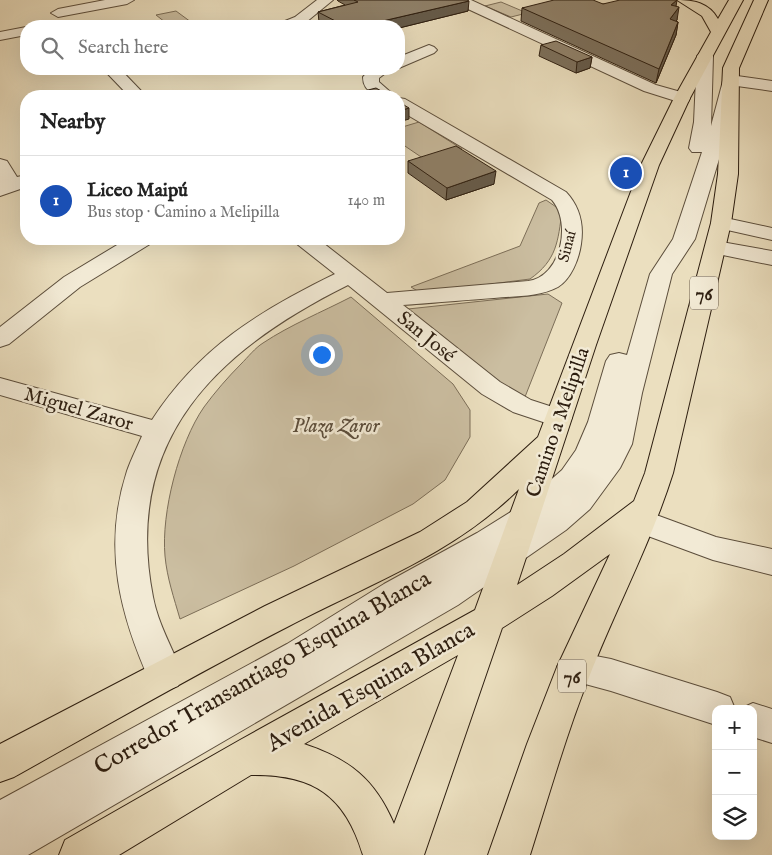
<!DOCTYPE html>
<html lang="en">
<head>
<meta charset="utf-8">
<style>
  :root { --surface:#fff; --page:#f6f6f6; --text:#222; --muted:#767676; --line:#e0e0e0; --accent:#8f2418 }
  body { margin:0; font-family:"IM FELL English",serif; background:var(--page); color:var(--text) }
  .controls { position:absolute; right:15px; bottom:15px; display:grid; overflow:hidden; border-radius:10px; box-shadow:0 5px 20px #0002 }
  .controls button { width:45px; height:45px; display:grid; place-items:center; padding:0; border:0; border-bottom:1px solid var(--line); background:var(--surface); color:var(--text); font:25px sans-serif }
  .you { position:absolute; left:321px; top:354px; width:18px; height:18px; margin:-12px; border:4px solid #fff; border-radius:50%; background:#1a73e8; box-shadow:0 0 0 8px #1a73e833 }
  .badge { display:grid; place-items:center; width:32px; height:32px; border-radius:50%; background:var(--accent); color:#fff; font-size:16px; font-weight:700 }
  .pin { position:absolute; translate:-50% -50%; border:2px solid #fff; box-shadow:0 1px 5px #0006 }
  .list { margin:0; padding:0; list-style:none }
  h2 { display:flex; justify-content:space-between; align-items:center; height:65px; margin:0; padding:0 20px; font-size:21px }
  h2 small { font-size:16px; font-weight:400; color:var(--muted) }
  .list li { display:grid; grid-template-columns:32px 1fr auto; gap:15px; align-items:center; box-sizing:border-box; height:90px; padding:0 20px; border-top:1px solid var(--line) }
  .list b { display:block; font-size:19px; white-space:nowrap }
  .list p { margin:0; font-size:16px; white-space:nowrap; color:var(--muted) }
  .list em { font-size:16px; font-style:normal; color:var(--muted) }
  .icon { flex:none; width:28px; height:28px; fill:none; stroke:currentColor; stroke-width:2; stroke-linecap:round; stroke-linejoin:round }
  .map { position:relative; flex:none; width:772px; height:855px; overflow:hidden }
  .search { position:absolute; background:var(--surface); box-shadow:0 5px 20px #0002; left:20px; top:20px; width:385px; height:55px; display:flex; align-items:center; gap:12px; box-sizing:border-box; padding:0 18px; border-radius:20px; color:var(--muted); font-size:19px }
  .panel { position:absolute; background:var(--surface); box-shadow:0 5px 20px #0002; left:20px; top:90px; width:385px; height:155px; border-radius:20px }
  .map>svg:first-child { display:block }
</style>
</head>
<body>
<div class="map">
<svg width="772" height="855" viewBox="0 0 772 855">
  <rect width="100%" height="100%" fill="#ebdfbf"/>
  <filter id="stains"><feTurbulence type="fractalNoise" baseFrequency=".004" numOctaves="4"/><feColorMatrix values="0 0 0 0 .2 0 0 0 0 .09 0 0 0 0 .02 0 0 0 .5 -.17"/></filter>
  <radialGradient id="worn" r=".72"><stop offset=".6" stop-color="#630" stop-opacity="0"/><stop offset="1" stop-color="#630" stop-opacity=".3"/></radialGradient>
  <g fill="#cbbea1" stroke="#7c6e58">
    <polygon points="501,2 527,13 511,17 485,6"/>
    <polygon points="176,11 195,25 170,26 156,15"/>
    <polygon points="419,122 462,149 427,161 399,142 399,128"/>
    <path d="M546,200l16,11c-4,30 -5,49 -32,68l-109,14 -10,-6 109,-41 19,-43z"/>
    <polygon points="548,294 562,303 523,402 408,309"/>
    <path d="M351,297l102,87 17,26v27l-25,43 -32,24 -119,62 -114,53c-6,-21 -13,-41 -15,-63 -4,-43 14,-113 39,-149 11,-15 24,-30 37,-43 7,-7 14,-16 22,-21 27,-18 59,-31 88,-46z"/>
  </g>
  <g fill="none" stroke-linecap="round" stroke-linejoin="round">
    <defs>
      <g id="minor">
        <polygon points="105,0 134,0 127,4 58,17 51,13 58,9"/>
        <polygon points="317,0 333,0 305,23 297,26 278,26 280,23 295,17"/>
        <polygon points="453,0 471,0 656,85 688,94 690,98 688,102 682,103 644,91 455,3"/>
        <polygon points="26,27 26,35 0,40 0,32"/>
        <polygon points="429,45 434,47 437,50 434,53 399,68 399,57"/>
        <polygon points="705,51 710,53 713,56 711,126 724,77 730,75 772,81 772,91 737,86 732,116 695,239 672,274 642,393 632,444 620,468 590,509 566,530 458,605 28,855 0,855 0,800 287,644 384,584 477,533 522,505 562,470 576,450 588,422 606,361 610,355 619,353 627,355 650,274 673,239 702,152 692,152 689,148 694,122 697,56 700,53"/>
        <polygon points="103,69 120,69 146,96 129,96"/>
        <path d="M370,69h21l-12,9v4l16,14c-14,0 -32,-1 -32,-19z"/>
        <path d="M399,98l6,1 161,93c14,15 18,32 15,52 -2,15 -10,35 -23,43 -18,10 -44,9 -64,11 -30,2 -61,5 -91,7l97,77 31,18 37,12 4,6 -4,6 -10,3 -45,-15 -31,-18 -134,-109c-131,65 -226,154 -195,312 5,27 20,52 30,78l-5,11 -13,5 -13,-5c-32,-70 -50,-138 -25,-215 4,-12 10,-23 15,-35l-142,-41v-17l152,42c47,-72 107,-109 183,-146l-38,-30 -2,-5h23l69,54 141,-12c33,-4 44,-58 24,-81l-153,-90z"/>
        <polygon points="0,159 7,161 17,177 26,175 26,187 0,196"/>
        <polygon points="721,217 772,228 772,240 714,227 711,223 714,219"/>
        <polygon points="127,239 153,239 150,244 80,287 9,344 0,347 0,327 64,277"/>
        <polygon points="716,241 772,251 772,265 708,252 705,247 708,242"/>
        <polygon points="640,509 716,537 772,549 772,575 713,560 629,529 625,521 629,513"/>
        <polygon points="575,652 611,659 717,692 730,697 735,709 716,709 716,725 611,691 563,678 557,667 563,656"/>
        <polygon points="753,703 772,709 772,743 753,737 753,709 740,709"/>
      </g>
      <path id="major" d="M677,0c17,0 32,3 41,19l11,-19h14l-53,98 -31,67 -63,180 -79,240 47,-31 70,-53 11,-28 66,-250 7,-49 5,-106 31,-68h14l-29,68 -1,106 -7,49 -58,250c-21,67 -54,129 -80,194 -25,61 -43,125 -63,188h-42l39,-111 30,-77 53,-113 -58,42 -50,32 -78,227h-61c-18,-60 -50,-81 -112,-80l-132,80h-60l6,-15 175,-100 235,-130 44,-121c-67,66 -148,94 -230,137 -93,48 -184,100 -275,151l-14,5v-38l265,-138 155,-74 47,-30 71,-65 103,-272 33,-67 37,-66 -9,-16zM458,655l-64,169c-19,-45 -45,-65 -90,-80z"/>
    </defs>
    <use href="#minor" stroke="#5c4e3c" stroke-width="2"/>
    <use href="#major" stroke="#2d1e10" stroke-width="2"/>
    <use href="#minor" fill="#f2ead5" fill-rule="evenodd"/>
    <use href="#major" fill="#ebdfbf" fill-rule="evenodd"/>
  </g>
  <g fill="#7c705c" stroke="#2d1e10">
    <polygon points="337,0 467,0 468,11 399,28 399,26 326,26 319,22 318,12 345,5 338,1"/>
    <polygon points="603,4 676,6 677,20 676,21 678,22 676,35 656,83 521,21 522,8"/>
    <polygon points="541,45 592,57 590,68 576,73 539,56"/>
    <polygon points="408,161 494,184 446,200 408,173"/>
  </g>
  <g fill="#655b4b" stroke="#2d1e10">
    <polygon points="677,0 675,13 671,5"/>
    <polygon points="469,1 468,11 399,28 399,26 361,26"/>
    <polygon points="679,7 677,20 667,32 670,19"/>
    <polygon points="678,22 676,35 656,83 659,69"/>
    <polygon points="592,57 590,68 576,73 577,62"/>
    <polygon points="409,108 409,119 399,122 399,111"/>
    <polygon points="496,171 494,184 446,200 447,188"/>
  </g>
  <g fill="#90826b" stroke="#2d1e10">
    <polygon points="354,0 467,0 469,1 361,26 345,26 318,12 358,2"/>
    <polygon points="554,0 593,0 603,4 620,0 677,0 671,5 679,7 670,19 678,22 659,69 522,8"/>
    <polygon points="556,41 592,57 577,62 541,45"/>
    <polygon points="376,88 390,96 344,96"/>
    <polygon points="399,102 409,108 399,111"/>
    <polygon points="456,146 496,171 447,188 408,161"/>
  </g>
  <g text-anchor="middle" stroke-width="5" stroke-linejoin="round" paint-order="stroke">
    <g font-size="16" fill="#2d1e10" stroke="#f2ead5">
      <text transform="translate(566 246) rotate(-75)" y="6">Sinaí</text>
    </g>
    <g fill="#f2ead5" stroke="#685b4b" stroke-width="1">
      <rect x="690" y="276.5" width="28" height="33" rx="4"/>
      <rect x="558" y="659.5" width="28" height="33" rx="4"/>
    </g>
    <g font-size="19" font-weight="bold" fill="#2d1e10">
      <text x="704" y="300">76</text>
      <text x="572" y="683">76</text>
    </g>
    <g font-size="20" fill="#2d1e10" stroke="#f2ead5">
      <text transform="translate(427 336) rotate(39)" y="7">San José</text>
      <text transform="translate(79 408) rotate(16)" y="7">Miguel Zaror</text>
      <text transform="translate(557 422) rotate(-71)" y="7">Camino a Melipilla</text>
    </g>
    <g font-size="20" font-style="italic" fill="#5c4e3c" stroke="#f2ead5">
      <text x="336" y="432">Plaza Zaror</text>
    </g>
    <g font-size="24" fill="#2d1e10" stroke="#f2ead5">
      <text transform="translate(262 672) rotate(-30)" y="8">Corredor Transantiago Esquina Blanca</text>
      <text transform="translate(370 686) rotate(-30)" y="8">Avenida Esquina Blanca</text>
    </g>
  </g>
  <rect width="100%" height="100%" filter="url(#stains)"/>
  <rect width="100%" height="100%" fill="url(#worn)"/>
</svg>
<div class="controls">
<button>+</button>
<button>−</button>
<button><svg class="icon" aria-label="layers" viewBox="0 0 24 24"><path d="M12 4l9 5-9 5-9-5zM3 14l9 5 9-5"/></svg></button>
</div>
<div class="you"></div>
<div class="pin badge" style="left:626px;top:173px;background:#1a4fb4">1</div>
<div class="search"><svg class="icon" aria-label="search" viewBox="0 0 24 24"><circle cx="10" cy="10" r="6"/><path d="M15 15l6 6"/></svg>Search here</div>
<section class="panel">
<h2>Nearby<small></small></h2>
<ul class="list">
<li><span class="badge" style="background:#1a4fb4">1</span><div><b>Liceo Maipú</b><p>Bus stop · Camino a Melipilla</p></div><em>140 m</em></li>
</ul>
</section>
</div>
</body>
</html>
